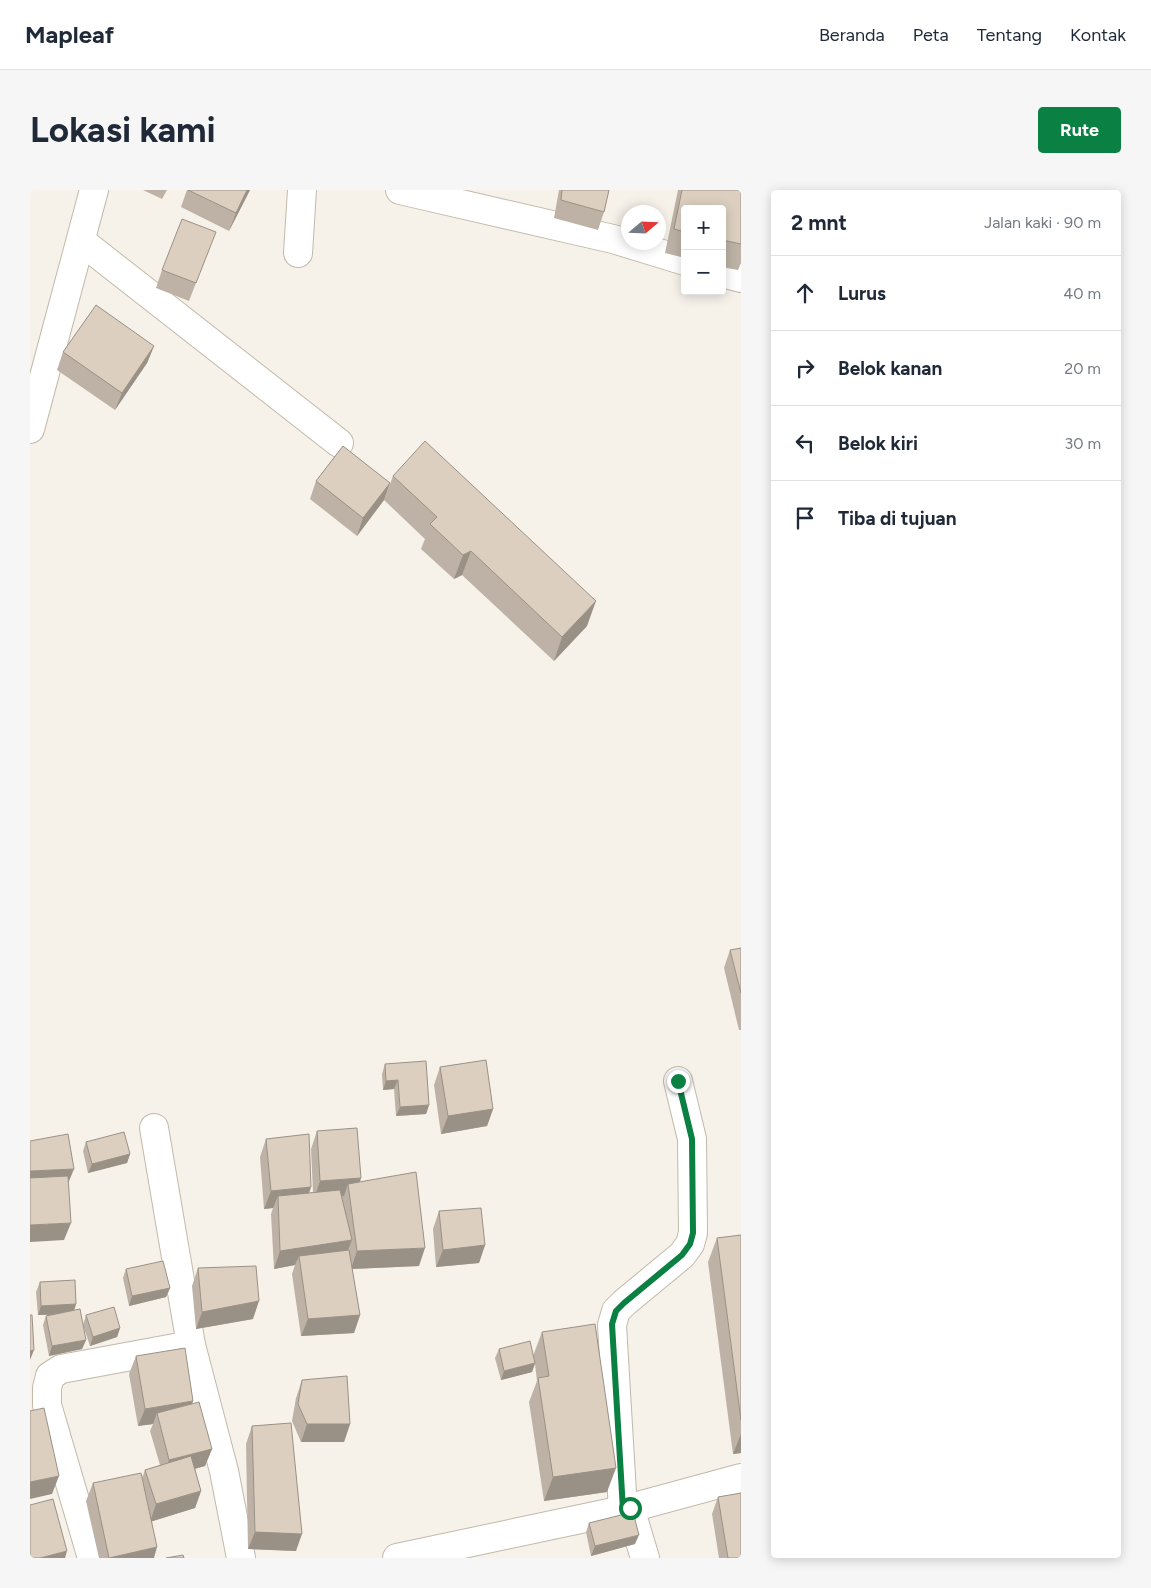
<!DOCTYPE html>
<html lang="id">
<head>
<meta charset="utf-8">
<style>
  :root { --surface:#fff; --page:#f6f6f7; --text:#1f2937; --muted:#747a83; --line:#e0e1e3; --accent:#0b8043 }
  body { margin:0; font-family:Figtree,sans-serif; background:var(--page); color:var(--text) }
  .controls { position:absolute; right:15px; top:15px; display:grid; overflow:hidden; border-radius:5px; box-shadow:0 2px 12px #0003 }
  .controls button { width:45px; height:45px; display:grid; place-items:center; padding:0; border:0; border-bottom:1px solid var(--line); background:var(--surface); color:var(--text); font:25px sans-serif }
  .compass { position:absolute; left:591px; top:15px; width:45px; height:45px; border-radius:50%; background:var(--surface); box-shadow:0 2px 12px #0003; rotate:71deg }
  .stop { position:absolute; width:15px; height:15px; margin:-11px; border:4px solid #0b8043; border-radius:50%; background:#fff }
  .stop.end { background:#0b8043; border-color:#fff; box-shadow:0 1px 5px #0008 }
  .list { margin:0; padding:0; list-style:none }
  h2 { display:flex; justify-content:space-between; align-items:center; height:65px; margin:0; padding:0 20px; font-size:21px }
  h2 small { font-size:16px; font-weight:400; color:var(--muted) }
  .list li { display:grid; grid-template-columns:32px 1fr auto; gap:15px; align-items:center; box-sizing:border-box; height:75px; padding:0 20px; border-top:1px solid var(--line) }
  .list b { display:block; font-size:19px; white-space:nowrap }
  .list em { font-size:16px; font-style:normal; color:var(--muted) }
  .icon { flex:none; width:28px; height:28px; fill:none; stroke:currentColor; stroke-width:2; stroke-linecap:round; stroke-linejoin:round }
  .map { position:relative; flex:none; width:711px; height:1368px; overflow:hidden; border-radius:5px }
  header { display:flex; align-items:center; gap:30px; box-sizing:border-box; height:70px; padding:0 25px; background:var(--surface); border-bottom:1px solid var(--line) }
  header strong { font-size:24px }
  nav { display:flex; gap:28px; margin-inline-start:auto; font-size:18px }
  .intro { display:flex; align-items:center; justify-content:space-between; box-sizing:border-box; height:120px; padding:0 30px }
  h1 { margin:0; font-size:35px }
  .button { padding:12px 22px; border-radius:5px; background:var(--accent); color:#fff; font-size:18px; font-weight:700 }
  main { display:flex; gap:30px; padding:0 30px }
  aside { flex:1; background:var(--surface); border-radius:5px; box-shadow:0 2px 12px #0003 }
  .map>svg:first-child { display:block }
</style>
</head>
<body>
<header>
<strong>Mapleaf</strong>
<nav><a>Beranda</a><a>Peta</a><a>Tentang</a><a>Kontak</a></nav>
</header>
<div class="intro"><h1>Lokasi kami</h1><a class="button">Rute</a></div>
<main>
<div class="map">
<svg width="711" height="1368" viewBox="0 0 711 1368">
  <rect width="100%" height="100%" fill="#f6f1e9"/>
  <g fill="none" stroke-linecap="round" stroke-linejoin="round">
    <defs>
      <g id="minor">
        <polyline points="370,0 583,49 655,71"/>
        <polyline points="51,51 309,253"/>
        <polyline points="268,63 272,0"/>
        <polyline points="692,83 711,88"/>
        <polyline points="0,239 64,0"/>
        <polyline points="124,938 161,1155 194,1281 211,1368"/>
        <polyline points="600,1318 615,1368"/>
        <polyline points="593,1320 582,1135 586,1121 594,1113 652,1065 660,1054 663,1043 662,949 648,891"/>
        <polyline points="62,1368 17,1215 17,1198 20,1186 31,1179 161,1155"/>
        <polyline points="367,1368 593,1320 711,1288"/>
      </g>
    </defs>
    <use href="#minor" stroke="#c3b9aa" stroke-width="30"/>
    <use href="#minor" stroke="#fff" stroke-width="28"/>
  </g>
  <g fill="#bdb2a5">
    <polygon points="113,0 137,0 132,9"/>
    <polygon points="157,0 220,0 199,41 151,17"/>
    <polygon points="529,0 579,0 574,22 568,40 524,28"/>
    <polygon points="648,0 711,0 711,73 708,80 692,77 692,19 655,19 655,68 635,63"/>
    <polygon points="179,59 159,111 126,98 132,80"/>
    <polygon points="124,156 117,173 85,220 27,180 33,162"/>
    <polygon points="363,286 557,436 524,471 432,385 424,389 391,359 395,349 354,310"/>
    <polygon points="286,291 360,293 354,310 327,346 280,309"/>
    <polygon points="711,758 711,840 709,840 694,778 700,760"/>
    <polygon points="355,874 399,915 396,924 366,926 364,899 353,900 352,884"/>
    <polygon points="410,877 463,919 457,936 411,944 404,895"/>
    <polygon points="287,941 331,988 330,992 389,1076 322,1079 330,1125 324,1143 271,1146 262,1084 265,1075 244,1079 241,1024 243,1018 234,1019 230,967 236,949 281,997 279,1003 283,1002 281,959"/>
    <polygon points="56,952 100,964 97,973 58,983 53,961"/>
    <polygon points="409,1021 455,1055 449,1073 406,1077 403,1039"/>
    <polygon points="711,1045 711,1263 703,1264 678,1072 687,1048"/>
    <polygon points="168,1078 223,1129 166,1139 162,1096"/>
    <polygon points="96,1079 140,1098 136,1107 99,1116 93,1088"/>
    <polygon points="10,1092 46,1114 44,1120 56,1150 52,1159 19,1166 13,1135 16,1126 22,1125 8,1125 6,1102"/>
    <polygon points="56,1125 90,1138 87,1147 60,1156 53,1135"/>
    <polygon points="512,1142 577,1302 514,1311 499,1212 507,1191 505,1174 502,1182 471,1190 465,1168 469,1159 503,1166"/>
    <polygon points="106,1166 163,1211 162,1214 182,1259 175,1276 165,1279 171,1301 165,1318 122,1331 124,1368 69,1368 56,1311 63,1293 112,1288 115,1280 130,1275 120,1241 123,1234 108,1236 99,1184"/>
    <polygon points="272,1190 320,1234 314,1252 271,1252 262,1231 266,1208"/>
    <polygon points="222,1236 266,1361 218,1359 216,1254"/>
    <polygon points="688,1307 711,1368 689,1368 682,1324"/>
    <polygon points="559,1333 605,1354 561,1366 556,1342"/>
  </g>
  <g fill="#9a9186">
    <polygon points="217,0 220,0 199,41 206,23"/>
    <polygon points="124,156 117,173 85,220 92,203"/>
    <polygon points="360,293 354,310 327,346 333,328"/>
    <polygon points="441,361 432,385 424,389 433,365"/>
    <polygon points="566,411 557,436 524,471 532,447"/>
    <polygon points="368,890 364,899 353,900 356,891"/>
    <polygon points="399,915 396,924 366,926 370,917"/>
    <polygon points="463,919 457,936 411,944 418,926"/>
    <polygon points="100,964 97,973 58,983 62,974"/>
    <polygon points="44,979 37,996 0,998 0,981"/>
    <polygon points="331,988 325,1005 318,994 314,1006 284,1009 290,991"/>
    <polygon points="281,997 275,1015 248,1006 243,1018 234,1019 241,1001"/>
    <polygon points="41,1033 34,1050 0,1052 0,1035"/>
    <polygon points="322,1050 315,1067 269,1066 265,1075 244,1079 250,1061"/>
    <polygon points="455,1055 449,1073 406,1077 413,1060"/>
    <polygon points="395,1058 389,1076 321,1079 327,1061"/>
    <polygon points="140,1098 136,1107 99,1116 102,1106"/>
    <polygon points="229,1111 223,1129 166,1139 172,1122"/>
    <polygon points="46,1114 43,1124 8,1125 11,1116"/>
    <polygon points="330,1125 324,1143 271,1146 278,1129"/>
    <polygon points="90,1138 87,1147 60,1156 63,1147"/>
    <polygon points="56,1150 52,1159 19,1166 22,1156"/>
    <polygon points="4,1160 0,1170 0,1161"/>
    <polygon points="505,1173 502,1182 471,1190 474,1181"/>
    <polygon points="163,1211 157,1229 127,1223 123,1234 108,1236 115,1219"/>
    <polygon points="277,1234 320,1234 314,1252 271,1252"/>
    <polygon points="711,1244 711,1263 703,1264"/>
    <polygon points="182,1259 175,1276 133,1287 139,1270"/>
    <polygon points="586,1278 577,1302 514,1311 523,1287"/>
    <polygon points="29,1286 22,1304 0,1309 0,1292"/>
    <polygon points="171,1301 165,1318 120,1332 126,1314"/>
    <polygon points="225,1342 272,1344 266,1361 218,1359"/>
    <polygon points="609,1345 605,1354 561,1366 565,1356"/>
    <polygon points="127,1357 124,1368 80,1368"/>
    <polygon points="37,1361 35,1368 10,1368"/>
  </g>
  <g fill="#dccfc0" stroke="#9a9186">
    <polygon points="158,0 217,0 206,23"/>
    <polygon points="532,0 579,0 574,22 531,10"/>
    <polygon points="652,0 711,0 711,54 692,50 692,19 655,19 655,42 644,39"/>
    <polygon points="152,29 186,42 166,93 132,80"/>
    <polygon points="66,115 124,156 92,203 33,162"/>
    <polygon points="395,251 566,411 532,447 441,361 433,365 400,334 407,327 363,286"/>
    <polygon points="313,256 360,293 333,328 286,291"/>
    <polygon points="711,758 711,803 700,760"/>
    <polygon points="456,870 463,919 418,926 410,877"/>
    <polygon points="396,871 399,915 370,917 368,890 356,891 355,874"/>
    <polygon points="327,938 331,988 290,991 287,941"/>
    <polygon points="94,942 100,964 62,974 56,952"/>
    <polygon points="38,944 44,979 0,981 0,951"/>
    <polygon points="279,944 281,997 241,1001 236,949"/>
    <polygon points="386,982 395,1058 327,1061 318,994"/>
    <polygon points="38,986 41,1033 0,1035 0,988"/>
    <polygon points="310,1000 322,1050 250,1061 248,1006"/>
    <polygon points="451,1018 455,1055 413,1060 409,1021"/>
    <polygon points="711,1045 711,1230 687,1048"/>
    <polygon points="319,1060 330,1125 278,1129 269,1066"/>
    <polygon points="133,1071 140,1098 102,1106 96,1079"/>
    <polygon points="226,1076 229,1111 172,1122 168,1078"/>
    <polygon points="45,1090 46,1114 11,1116 10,1092"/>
    <polygon points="84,1117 90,1138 63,1147 56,1125"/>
    <polygon points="50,1119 56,1150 22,1156 16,1126"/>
    <polygon points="0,1125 2,1125 4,1160 0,1161"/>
    <polygon points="565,1134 586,1278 523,1287 508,1188 519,1186 512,1142"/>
    <polygon points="500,1151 505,1173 474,1181 469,1159"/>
    <polygon points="155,1158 163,1211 115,1219 106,1166"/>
    <polygon points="317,1186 320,1234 277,1234 268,1214 272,1190"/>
    <polygon points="169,1212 182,1259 139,1270 127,1223"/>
    <polygon points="14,1218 29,1286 0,1292 0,1221"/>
    <polygon points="261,1233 272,1344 225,1342 222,1236"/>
    <polygon points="161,1266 171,1301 126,1314 115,1280"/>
    <polygon points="111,1283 127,1357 79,1368 63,1293"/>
    <polygon points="711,1303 711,1368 698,1368 688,1307"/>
    <polygon points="23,1309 37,1361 10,1368 0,1368 0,1315"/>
    <polygon points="603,1322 609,1345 565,1356 559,1333"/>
    <polygon points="153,1365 154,1368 136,1368"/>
  </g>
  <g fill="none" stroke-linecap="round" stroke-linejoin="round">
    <polyline stroke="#0b8043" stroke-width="6" points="600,1318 593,1320 582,1134 586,1121 594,1113 652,1065 660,1054 663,1043 662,949 648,891"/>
  </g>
</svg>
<div class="controls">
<button>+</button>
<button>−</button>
</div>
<svg class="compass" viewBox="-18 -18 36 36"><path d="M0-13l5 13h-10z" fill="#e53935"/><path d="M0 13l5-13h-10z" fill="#747a83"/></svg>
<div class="stop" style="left:600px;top:1318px"></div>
<div class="stop end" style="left:648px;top:891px"></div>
</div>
<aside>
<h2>2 mnt<small>Jalan kaki · 90 m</small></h2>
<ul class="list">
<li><svg class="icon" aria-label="ahead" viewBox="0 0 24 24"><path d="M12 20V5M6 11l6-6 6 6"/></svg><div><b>Lurus</b></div><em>40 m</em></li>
<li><svg class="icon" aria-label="right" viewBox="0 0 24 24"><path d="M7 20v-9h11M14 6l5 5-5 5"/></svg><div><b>Belok kanan</b></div><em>20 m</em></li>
<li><svg class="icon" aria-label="left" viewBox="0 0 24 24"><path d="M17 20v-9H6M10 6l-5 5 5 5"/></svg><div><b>Belok kiri</b></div><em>30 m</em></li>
<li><svg class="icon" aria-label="arrive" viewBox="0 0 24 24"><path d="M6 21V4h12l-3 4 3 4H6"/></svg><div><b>Tiba di tujuan</b></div></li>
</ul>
</aside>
</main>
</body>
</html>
